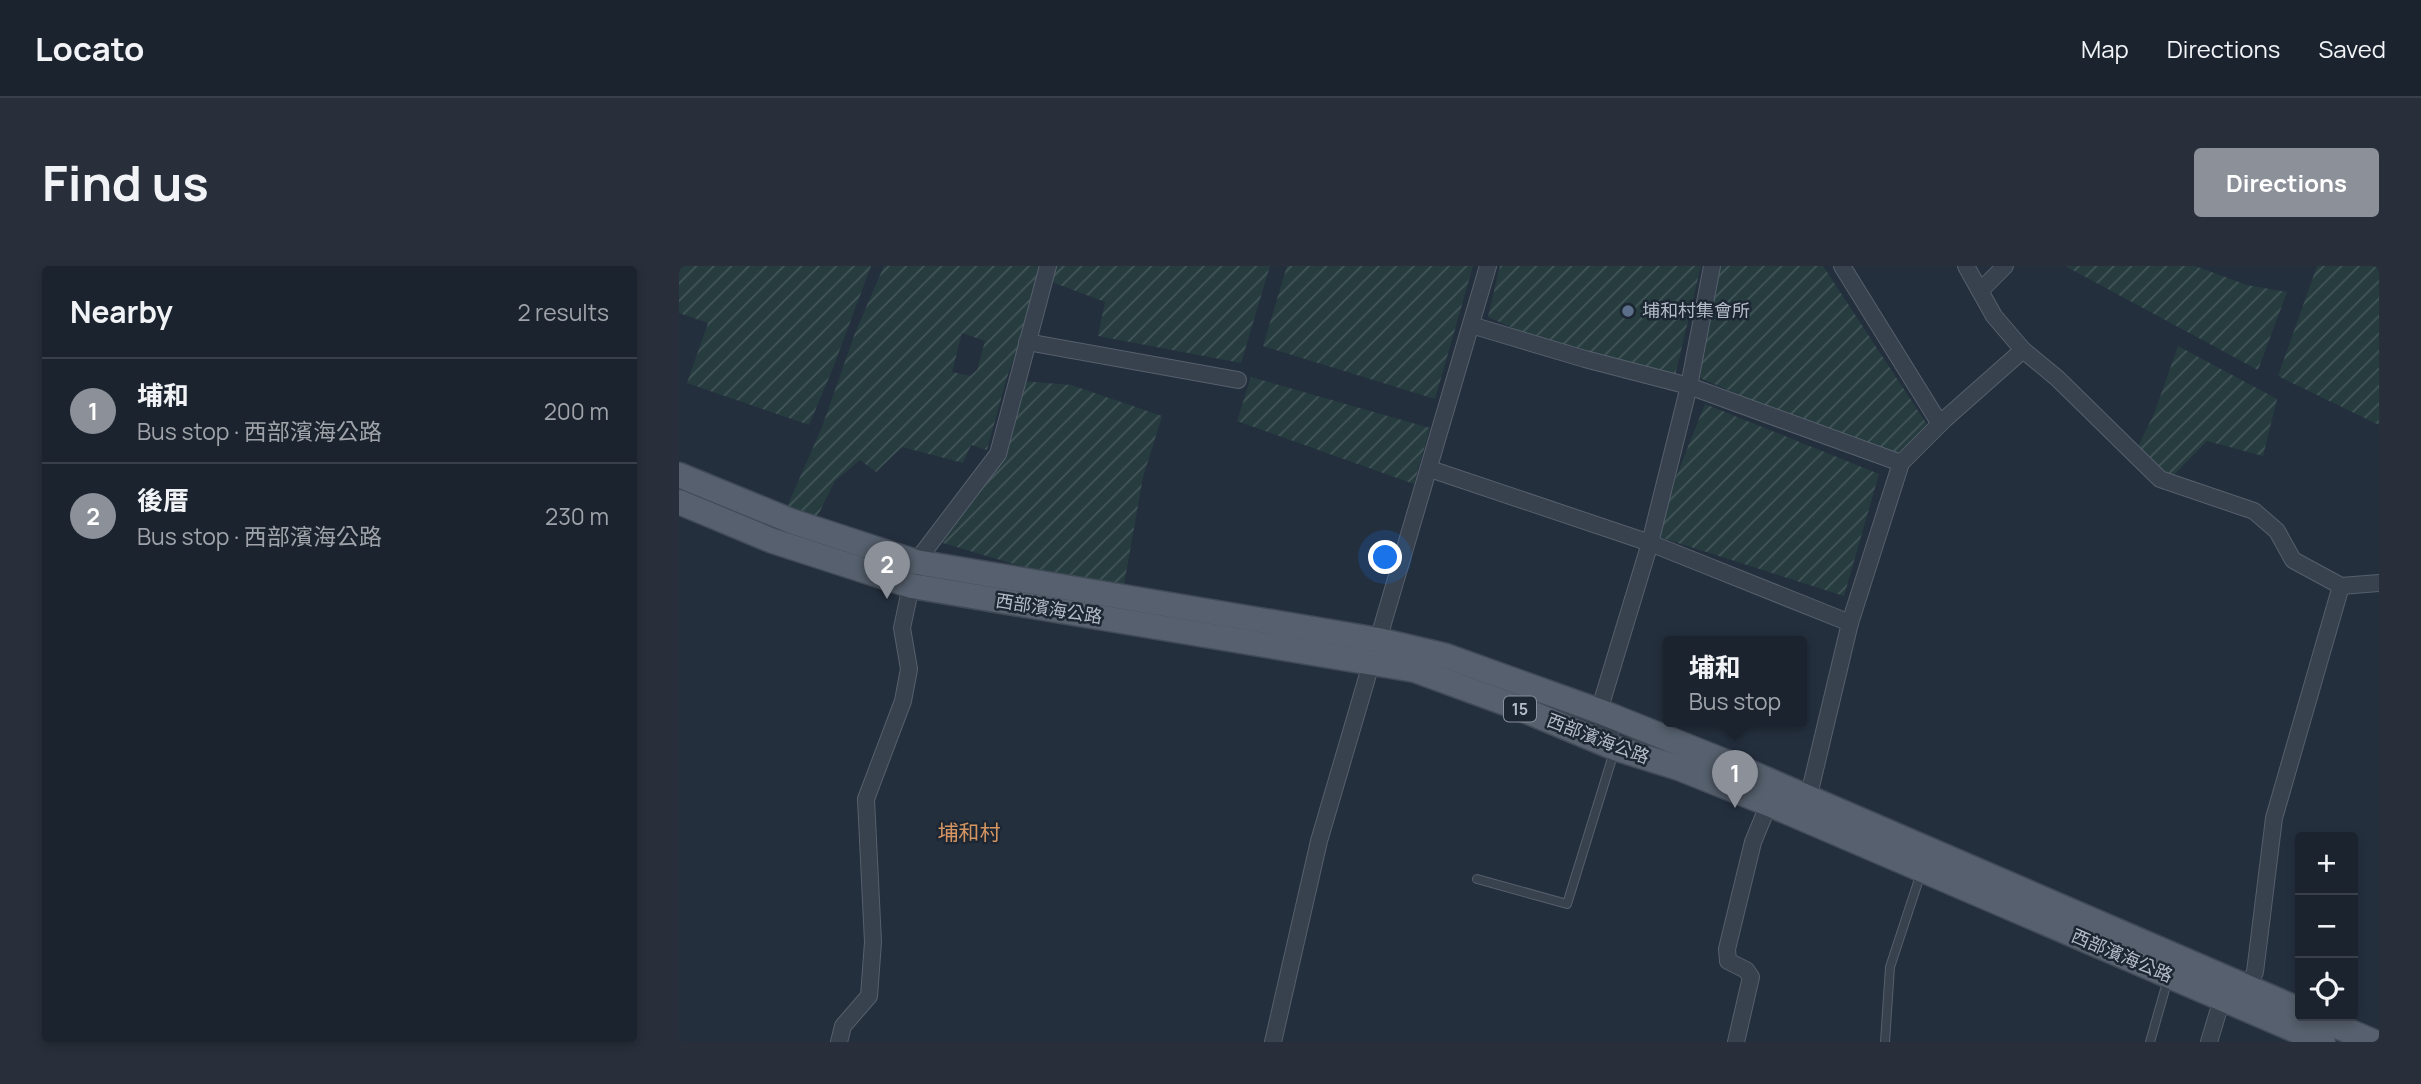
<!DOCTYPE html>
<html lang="en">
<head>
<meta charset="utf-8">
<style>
  :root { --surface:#1b232e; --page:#282f3a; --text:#f1f3f6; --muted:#a0a4aa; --line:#39404a; --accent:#8c9099 }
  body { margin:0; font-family:Manrope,"Noto Sans TC",sans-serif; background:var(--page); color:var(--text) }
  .controls { position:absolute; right:21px; bottom:21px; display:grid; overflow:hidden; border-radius:7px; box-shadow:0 4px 10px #0003 }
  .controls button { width:63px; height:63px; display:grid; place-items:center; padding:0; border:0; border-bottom:2px solid var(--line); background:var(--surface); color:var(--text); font:35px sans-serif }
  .you { position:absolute; left:707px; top:292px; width:24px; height:24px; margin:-18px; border:5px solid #fff; border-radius:50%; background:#1a73e8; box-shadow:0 0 0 10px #1a73e833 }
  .badge { display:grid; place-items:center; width:46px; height:46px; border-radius:50%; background:var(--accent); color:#fff; font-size:23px; font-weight:700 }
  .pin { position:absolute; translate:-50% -58px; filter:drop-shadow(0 2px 4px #0008) }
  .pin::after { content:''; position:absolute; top:37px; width:24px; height:21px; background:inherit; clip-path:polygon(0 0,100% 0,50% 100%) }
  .popup { position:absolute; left:984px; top:370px; width:144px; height:91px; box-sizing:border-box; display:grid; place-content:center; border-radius:7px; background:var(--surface); filter:drop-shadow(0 2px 5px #0005); font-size:23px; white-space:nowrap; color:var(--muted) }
  .popup b { font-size:26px; color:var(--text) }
  .popup::after { content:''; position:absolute; left:50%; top:100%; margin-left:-14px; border:14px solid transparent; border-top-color:var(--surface) }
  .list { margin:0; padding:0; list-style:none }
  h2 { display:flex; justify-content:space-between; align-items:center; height:91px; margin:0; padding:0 28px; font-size:30px }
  h2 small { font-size:23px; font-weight:400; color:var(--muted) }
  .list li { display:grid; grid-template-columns:46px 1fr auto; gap:21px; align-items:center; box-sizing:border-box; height:105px; padding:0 28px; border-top:2px solid var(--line) }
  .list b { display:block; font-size:26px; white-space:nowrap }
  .list p { margin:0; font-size:23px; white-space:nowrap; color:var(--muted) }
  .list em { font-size:23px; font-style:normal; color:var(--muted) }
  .icon { flex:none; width:38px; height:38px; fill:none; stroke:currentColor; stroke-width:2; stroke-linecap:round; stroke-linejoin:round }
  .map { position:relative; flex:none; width:1700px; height:776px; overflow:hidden; border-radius:7px }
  header { display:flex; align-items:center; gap:42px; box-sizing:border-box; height:98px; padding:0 35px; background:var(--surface); border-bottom:2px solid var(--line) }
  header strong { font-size:33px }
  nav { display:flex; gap:38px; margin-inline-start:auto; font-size:24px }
  .intro { display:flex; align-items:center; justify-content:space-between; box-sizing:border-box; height:168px; padding:0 42px }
  h1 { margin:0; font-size:49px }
  .button { padding:18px 32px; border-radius:7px; background:var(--accent); color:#fff; font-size:24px; font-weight:700 }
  main { display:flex; gap:42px; padding:0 42px }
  aside { flex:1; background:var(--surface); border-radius:7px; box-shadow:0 4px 10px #0003 }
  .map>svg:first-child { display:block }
</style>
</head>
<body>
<header>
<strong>Locato</strong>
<nav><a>Map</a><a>Directions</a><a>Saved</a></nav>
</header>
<div class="intro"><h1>Find us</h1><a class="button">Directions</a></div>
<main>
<aside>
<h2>Nearby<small>2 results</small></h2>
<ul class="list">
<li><span class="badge">1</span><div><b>埔和</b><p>Bus stop · 西部濱海公路</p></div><em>200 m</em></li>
<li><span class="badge">2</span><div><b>後厝</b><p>Bus stop · 西部濱海公路</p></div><em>230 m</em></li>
</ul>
</aside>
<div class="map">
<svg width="1700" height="776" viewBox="0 0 1700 776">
  <defs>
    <pattern id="garden-furrows" width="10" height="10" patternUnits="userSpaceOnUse" patternTransform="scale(1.75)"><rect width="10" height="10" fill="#263c3f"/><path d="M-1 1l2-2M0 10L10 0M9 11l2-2" fill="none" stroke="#435659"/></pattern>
  </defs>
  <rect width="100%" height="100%" fill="#242f3e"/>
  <g fill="url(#garden-furrows)" fill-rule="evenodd">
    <polygon points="0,0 192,0 154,102 130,159 8,117 29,57 0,47"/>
    <path d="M205,0h159l-6,30 -30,81 -20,73 -16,-5 -8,18 -61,-16 -26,25 -16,-12 -25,21 -19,38 -29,-12 35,-80 33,-94zM283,67l23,8 -8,29 -7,6 -18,-4z"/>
    <polygon points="374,0 591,0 562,97 419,70 426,36 370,15"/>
    <polygon points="608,0 794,0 756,133 584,80"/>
    <polygon points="821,0 1022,0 996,110 906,93 809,51"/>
    <polygon points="1036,0 1144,0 1253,166 1213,194 1021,112"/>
    <polygon points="1386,0 1516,0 1568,19 1608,26 1579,104"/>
    <polygon points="1638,0 1700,0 1700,159 1599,110"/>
    <polygon points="1499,80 1598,133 1584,190 1528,175 1486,218 1454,190 1475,148"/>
    <polygon points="572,111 751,162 735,218 558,155"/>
    <polygon points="343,115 392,119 483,150 464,211 443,330 257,275 326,186"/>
    <polygon points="1026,138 1200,208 1165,330 974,269"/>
  </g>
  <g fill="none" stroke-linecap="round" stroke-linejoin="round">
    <defs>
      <g id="lane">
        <polyline points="798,613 888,638 935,486"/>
        <polyline points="1206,776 1211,701 1242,607"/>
        <polyline points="1471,776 1489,713"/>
      </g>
      <g id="street">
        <polyline points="1163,0 1261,158"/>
        <polyline points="1287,0 1315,50 1344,84 1378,112 1481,213 1575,245 1598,265 1614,294 1662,320 1595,552 1576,706 1568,722 1543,733 1530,776"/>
        <polyline points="1302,24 1326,0"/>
        <polyline points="792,59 906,93 1010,120 1222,197"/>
        <polyline points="348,76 559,114"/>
        <polyline points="751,203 971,277 1171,357"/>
        <polyline points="1662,320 1700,317"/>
        <polyline points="936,482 920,445 971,277 1010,120 1033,0"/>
        <polyline points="1129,533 1171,357 1222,197 1266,153 1344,84"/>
        <polyline points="160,776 164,760 190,730 194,676 187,533 224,435 230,403 223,362 237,296 319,188 369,0"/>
        <polyline points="594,776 640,575 809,0"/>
        <polyline points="1057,776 1072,711 1067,704 1049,695 1048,683 1074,576 1093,530"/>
      </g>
      <g id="primary">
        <polyline points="0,209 112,255 237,296 699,374 767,390 920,445 1047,496 1621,744"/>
        <polyline points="0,236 94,275 233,320 736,404 840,442 936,482 1000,502 1090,538 1644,776"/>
        <polyline points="1634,750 1695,776"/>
      </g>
    </defs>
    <use href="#lane" stroke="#565f6c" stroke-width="10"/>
    <use href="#street" stroke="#565f6c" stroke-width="18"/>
    <use href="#primary" stroke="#414a57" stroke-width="27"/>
    <use href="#lane" stroke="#38414e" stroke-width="8"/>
    <use href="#street" stroke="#38414e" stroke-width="16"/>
    <use href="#primary" stroke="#56606e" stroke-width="24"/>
  </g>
  <circle fill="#5c6f8a" stroke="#1d2633" stroke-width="2.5" cx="949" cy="45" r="7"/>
  <g text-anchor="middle" stroke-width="5" stroke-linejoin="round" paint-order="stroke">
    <rect fill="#1d2633" stroke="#878f9c" stroke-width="2" x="825" y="430.5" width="32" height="25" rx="5"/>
    <g font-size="16" font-weight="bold" fill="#b4bcc9">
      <text x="841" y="449">15</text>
    </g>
    <g font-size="18" fill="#b4bcc9" stroke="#1d2633" text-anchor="start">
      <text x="963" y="51">埔和村集會所</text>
    </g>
    <g font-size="18" fill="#b4bcc9" stroke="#1d2633">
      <text transform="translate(370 343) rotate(9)" y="6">西部濱海公路</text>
      <text transform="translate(919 473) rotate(21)" y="6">西部濱海公路</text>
      <text transform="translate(1443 690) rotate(23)" y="6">西部濱海公路</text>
    </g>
    <g font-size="21" fill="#d59563" stroke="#1d2633">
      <text x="290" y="574">埔和村</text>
    </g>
  </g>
</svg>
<div class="controls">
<button>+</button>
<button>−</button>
<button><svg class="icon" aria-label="locate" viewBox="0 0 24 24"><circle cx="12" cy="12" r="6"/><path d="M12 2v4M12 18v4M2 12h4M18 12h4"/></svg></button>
</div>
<div class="you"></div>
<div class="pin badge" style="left:1056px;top:542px">1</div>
<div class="popup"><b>埔和</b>Bus stop</div>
<div class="pin badge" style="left:208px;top:333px">2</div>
</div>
</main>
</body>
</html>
